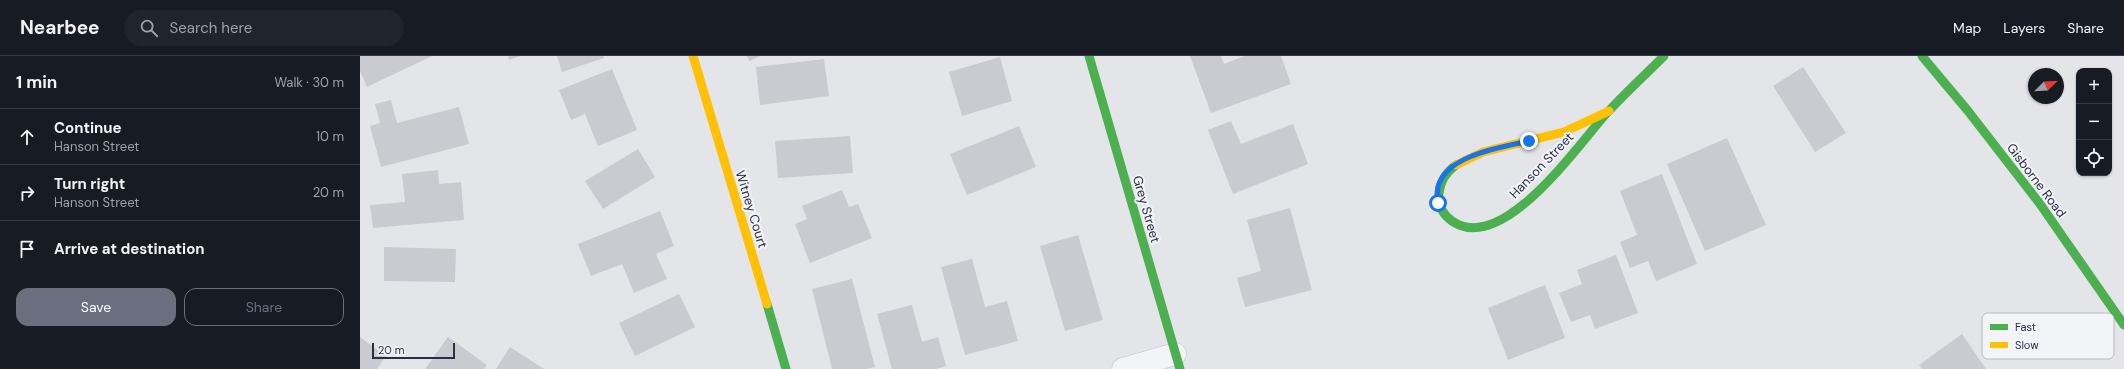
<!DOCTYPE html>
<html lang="en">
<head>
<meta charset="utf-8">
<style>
  :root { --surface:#171b24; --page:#20242c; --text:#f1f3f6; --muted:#9ea1a6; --line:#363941; --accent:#6a6e7e }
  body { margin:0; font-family:"DM Sans",sans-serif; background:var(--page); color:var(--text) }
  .controls { position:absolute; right:12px; top:12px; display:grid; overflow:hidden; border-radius:8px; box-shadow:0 1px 3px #0004 }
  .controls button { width:36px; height:36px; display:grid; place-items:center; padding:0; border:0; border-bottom:1px solid var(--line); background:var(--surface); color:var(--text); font:20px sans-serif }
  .compass { position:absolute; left:1668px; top:12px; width:36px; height:36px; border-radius:50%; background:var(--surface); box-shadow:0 1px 3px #0004; rotate:66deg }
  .scale { position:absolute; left:12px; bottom:10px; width:83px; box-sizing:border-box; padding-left:4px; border:2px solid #292e45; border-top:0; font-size:11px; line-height:14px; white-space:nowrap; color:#292e45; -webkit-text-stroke:3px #f2f4f8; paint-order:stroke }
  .stop { position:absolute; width:12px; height:12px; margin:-9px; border:3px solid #1a73e8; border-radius:50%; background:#fff }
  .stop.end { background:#1a73e8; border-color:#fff; box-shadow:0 1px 4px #0008 }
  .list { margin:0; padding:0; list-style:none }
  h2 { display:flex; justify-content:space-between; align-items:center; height:52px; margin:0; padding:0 16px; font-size:17px }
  h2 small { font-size:13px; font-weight:400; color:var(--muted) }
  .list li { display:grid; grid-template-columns:26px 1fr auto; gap:12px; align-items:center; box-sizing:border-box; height:56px; padding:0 16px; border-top:1px solid var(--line) }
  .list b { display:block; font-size:15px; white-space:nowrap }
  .list p { margin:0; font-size:13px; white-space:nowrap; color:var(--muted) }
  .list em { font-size:13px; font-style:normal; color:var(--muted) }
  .actions { display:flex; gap:8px; padding:12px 16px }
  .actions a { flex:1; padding:9px 0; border:1px solid var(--accent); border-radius:12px; text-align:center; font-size:14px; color:var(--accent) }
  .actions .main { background:var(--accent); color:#fff }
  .icon { flex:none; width:22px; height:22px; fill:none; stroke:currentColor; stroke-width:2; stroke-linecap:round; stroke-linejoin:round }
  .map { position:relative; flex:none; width:1764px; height:313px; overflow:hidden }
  header { display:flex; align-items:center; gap:24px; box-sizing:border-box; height:56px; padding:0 20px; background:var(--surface); border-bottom:1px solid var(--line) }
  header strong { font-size:19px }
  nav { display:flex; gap:22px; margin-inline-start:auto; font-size:14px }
  .search { width:280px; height:36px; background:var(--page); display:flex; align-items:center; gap:10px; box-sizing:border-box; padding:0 14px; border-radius:22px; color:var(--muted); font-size:15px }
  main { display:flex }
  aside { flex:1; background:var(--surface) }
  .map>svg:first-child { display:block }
</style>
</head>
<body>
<header>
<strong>Nearbee</strong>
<div class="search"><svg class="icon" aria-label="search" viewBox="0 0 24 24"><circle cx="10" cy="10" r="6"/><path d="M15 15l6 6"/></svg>Search here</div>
<nav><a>Map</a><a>Layers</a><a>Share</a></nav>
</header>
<main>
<aside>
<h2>1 min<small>Walk · 30 m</small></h2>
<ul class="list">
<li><svg class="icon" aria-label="ahead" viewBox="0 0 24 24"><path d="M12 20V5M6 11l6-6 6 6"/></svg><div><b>Continue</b><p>Hanson Street</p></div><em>10 m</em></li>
<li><svg class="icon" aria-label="right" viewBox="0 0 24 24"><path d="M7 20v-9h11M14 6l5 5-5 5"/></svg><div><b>Turn right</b><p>Hanson Street</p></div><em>20 m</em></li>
<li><svg class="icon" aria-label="arrive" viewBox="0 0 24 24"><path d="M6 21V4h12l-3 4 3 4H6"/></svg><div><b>Arrive at destination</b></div></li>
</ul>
<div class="actions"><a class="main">Save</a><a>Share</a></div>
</aside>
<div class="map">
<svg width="1764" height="313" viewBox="0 0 1764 313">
  <rect width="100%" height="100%" fill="#e4e5e9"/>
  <g fill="#cacbd0">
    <polygon points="0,0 72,0 7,31 0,15"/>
    <polygon points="148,0 160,0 149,4"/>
    <polygon points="197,0 243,0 244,2 202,16"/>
    <polygon points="387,0 401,0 389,5"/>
    <polygon points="830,0 861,0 864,8 885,0 921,0 931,28 851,57"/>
    <polygon points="640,1 652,45 602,60 589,16"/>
    <polygon points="464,3 469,40 400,49 396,11"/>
    <polygon points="1443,11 1486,77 1455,96 1413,30"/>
    <polygon points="252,13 277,74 238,90 225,58 211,64 199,34"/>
    <polygon points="31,44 37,67 99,51 109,88 21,111 10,70 20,67 15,48"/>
    <polygon points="871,65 881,88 933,68 948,108 873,138 848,74"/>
    <polygon points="659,70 676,111 607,139 590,98"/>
    <polygon points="490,80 493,117 418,122 415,85"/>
    <polygon points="1367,82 1406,169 1345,195 1307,108"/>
    <polygon points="278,93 295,121 243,153 225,125"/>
    <polygon points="78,114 79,128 101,126 104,164 13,172 10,149 45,146 42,118"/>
    <polygon points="1302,118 1337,208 1296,225 1288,205 1270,212 1260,186 1277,179 1260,135"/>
    <polygon points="482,134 489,151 498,148 512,182 450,207 435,168 447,163 442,150"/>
    <polygon points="930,152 952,234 885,251 877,222 901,215 887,164"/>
    <polygon points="300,155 314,190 296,198 307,223 274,237 262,208 231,220 218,188"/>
    <polygon points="718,179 743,264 705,275 680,190"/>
    <polygon points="24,191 96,193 95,226 24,225"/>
    <polygon points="1256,199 1278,257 1235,273 1230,259 1211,266 1199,237 1222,228 1217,214"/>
    <polygon points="612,203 625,251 647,245 658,285 605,299 581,211"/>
    <polygon points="492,223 515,311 506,313 472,313 452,233"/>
    <polygon points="1185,229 1205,282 1148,304 1128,252"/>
    <polygon points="319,238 335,271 275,300 259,267"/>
    <polygon points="552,249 562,286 578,281 586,310 576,313 532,313 517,258"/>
    <polygon points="1602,278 1626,313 1562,313 1559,309"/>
    <polygon points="0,281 26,300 17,313 0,313"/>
    <polygon points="88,281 127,309 124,313 65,313"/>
    <polygon points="150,291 184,313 136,313"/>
  </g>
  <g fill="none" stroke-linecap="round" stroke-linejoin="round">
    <defs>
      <polyline id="street" points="763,313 815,298"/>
    </defs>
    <use href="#street" stroke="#c2c3c7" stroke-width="23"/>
    <use href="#street" stroke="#f3f4f6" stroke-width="22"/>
    <g stroke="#4caf50" stroke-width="9">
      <polyline points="729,0 820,313"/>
      <polyline points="1562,0 1608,55 1680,148 1764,269"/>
      <path d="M1096,109c-19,14 -25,41 -4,56 50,35 125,-75 154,-107 18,-20 39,-39 58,-58"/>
      <polyline points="407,248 426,313"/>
    </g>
    <g stroke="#ffc107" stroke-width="9">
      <polyline points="333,0 407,248"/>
      <polyline points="1096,109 1123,96 1204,76 1249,55"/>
    </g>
  </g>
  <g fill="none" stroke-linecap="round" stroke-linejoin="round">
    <path stroke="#1a73e8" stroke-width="5" d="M1078,147c0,-5 -1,-11 0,-16 8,-32 64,-40 91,-46"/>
  </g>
  <g text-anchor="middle" stroke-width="4" stroke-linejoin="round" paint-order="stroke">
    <g font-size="13" fill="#292e45" stroke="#f2f4f8">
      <text transform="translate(1181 109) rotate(-46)" y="5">Hanson Street</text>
      <text transform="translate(1677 124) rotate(53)" y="5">Gisborne Road</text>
      <text transform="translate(392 153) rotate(73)" y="5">Witney Court</text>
      <text transform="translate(787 153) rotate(74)" y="5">Grey Street</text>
    </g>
  </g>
  <rect x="1622" y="257" width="132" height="46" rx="6" fill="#f2f4f8" stroke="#b6b9c2" stroke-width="1"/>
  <rect x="1630" y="268" width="18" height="6" fill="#4caf50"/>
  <rect x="1630" y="286" width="18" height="6" fill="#ffc107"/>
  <g font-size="11" fill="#292e45">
    <text x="1655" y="275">Fast</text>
    <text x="1655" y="293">Slow</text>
  </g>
</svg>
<div class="controls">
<button>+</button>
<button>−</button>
<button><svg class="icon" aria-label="locate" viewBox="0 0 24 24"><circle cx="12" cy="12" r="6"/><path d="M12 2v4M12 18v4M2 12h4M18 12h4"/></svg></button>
</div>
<svg class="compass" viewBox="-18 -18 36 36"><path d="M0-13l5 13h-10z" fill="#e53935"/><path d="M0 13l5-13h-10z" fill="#9ea1a6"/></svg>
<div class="scale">20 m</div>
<div class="stop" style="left:1078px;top:147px"></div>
<div class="stop end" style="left:1169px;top:85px"></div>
</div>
</main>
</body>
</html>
